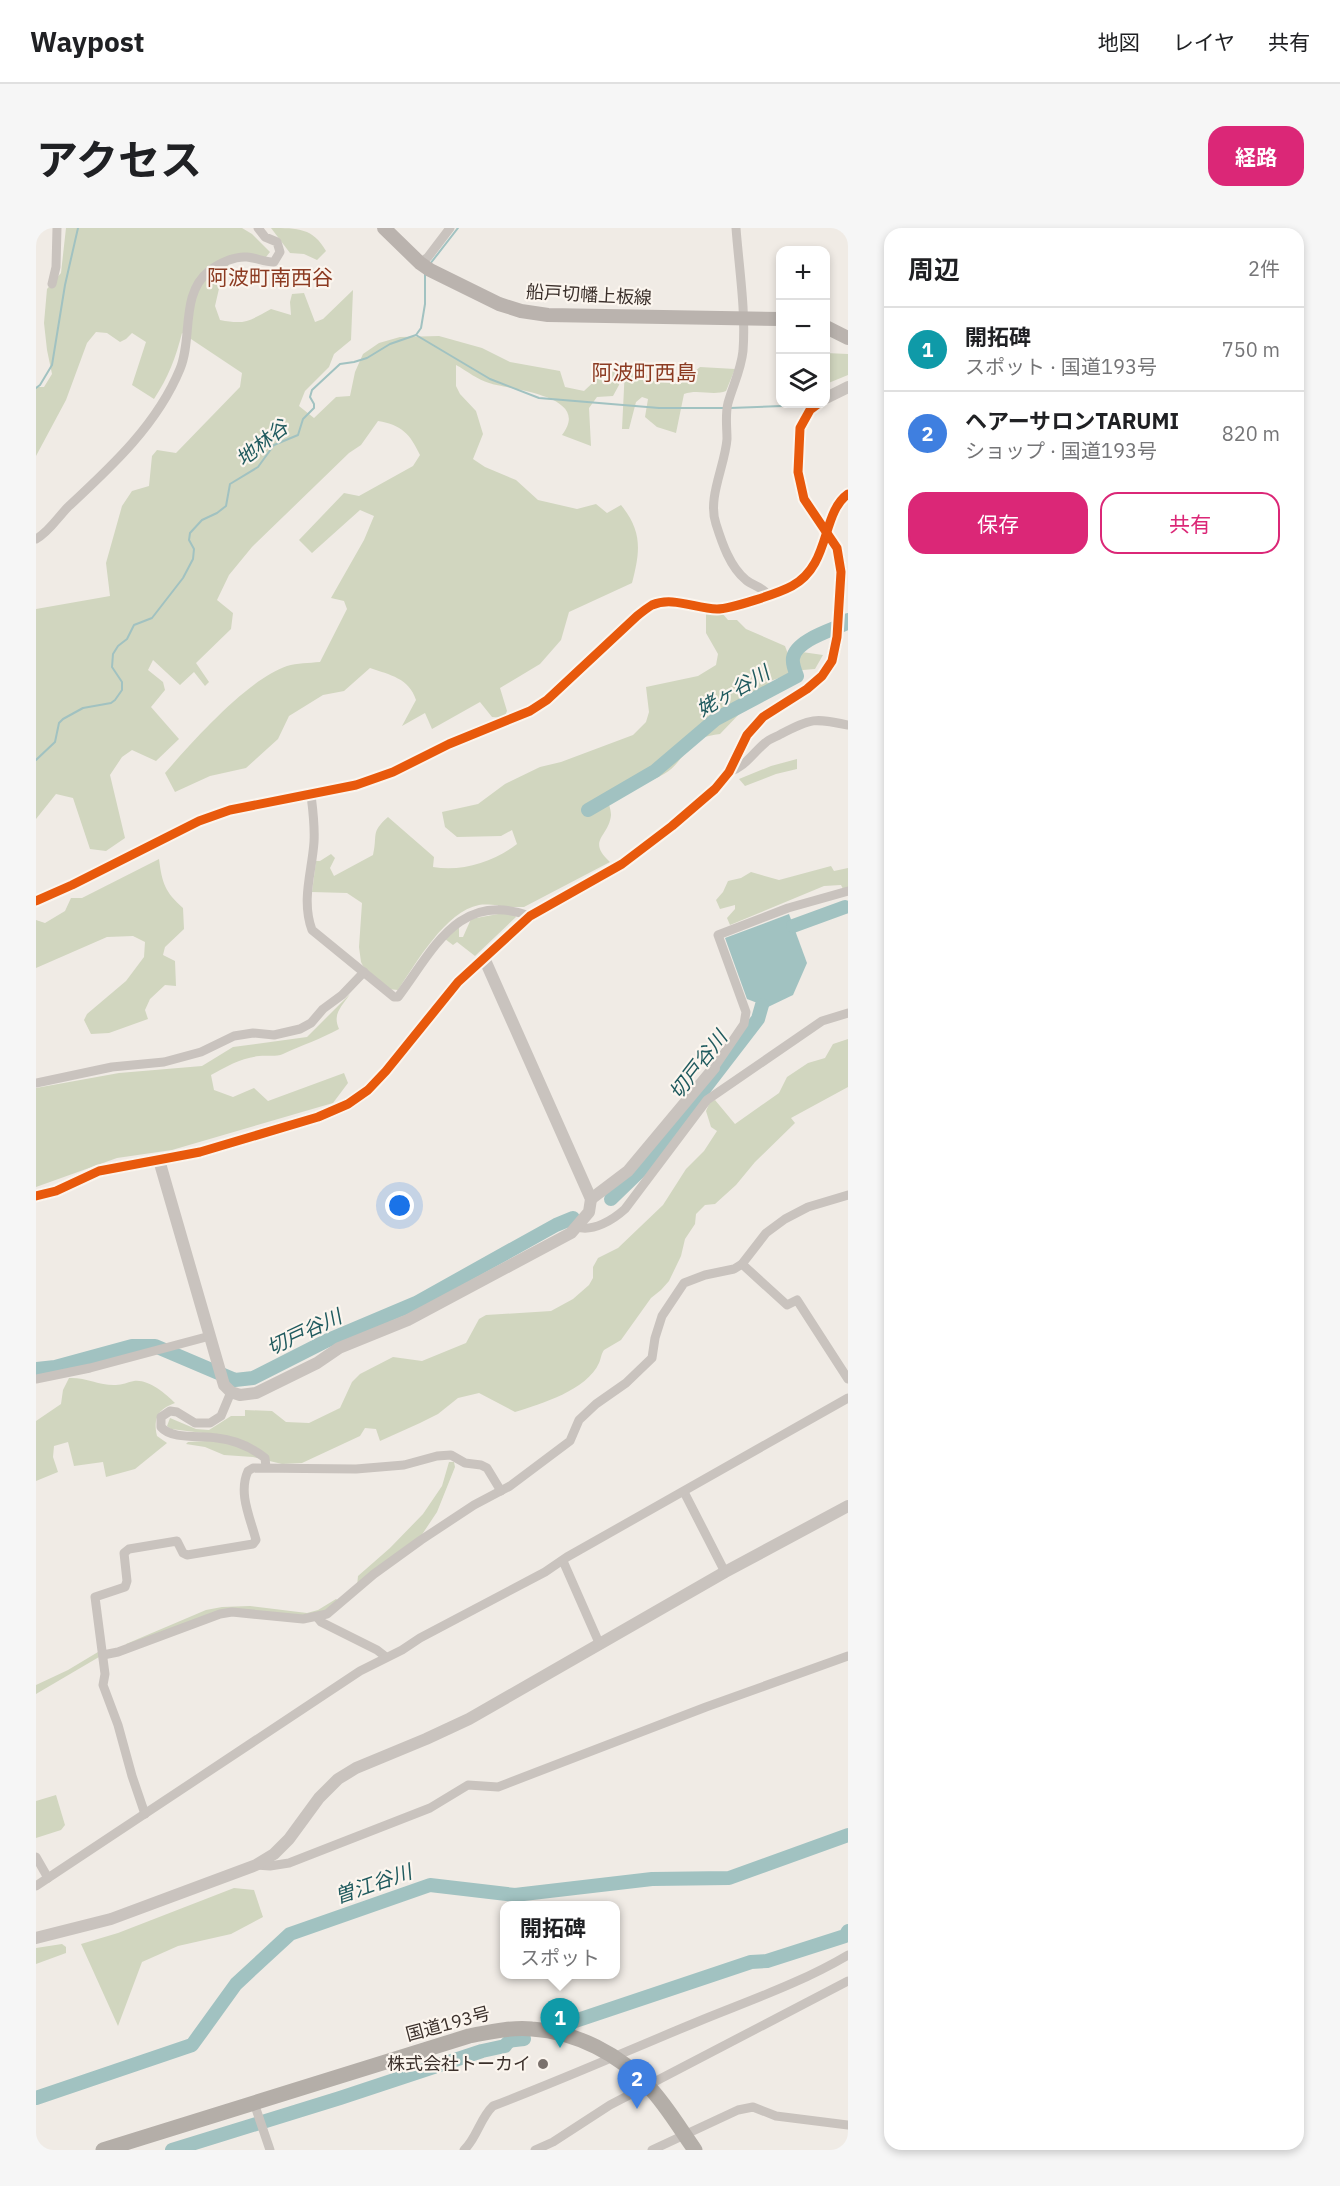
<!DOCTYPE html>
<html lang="ja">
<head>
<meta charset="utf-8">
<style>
  :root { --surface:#fff; --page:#f6f6f6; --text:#202124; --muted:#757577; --line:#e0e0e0; --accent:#db2777 }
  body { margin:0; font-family:"IBM Plex Sans","Noto Sans JP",sans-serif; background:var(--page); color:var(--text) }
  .controls { position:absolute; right:18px; top:18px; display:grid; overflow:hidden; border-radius:12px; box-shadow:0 3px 9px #0003 }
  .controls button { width:54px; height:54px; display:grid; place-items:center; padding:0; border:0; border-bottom:2px solid var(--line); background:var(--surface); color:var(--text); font:30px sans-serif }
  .you { position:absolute; left:364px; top:978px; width:21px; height:21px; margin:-15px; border:4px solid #fff; border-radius:50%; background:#1a73e8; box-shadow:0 0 0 9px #1a73e833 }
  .badge { display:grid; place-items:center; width:39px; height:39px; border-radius:50%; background:var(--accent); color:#fff; font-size:20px; font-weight:700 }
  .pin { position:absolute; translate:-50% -50px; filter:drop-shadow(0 2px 3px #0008) }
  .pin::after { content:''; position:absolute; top:32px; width:21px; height:18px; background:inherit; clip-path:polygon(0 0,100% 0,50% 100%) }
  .popup { position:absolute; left:464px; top:1673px; width:120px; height:78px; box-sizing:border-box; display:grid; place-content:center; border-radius:12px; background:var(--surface); filter:drop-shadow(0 2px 4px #0005); font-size:20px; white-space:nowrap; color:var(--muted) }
  .popup b { font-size:22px; color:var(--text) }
  .popup::after { content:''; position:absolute; left:50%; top:100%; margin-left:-12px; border:12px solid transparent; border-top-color:var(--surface) }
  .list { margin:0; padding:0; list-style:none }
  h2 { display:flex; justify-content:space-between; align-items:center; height:78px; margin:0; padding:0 24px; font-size:26px }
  h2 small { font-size:20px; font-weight:400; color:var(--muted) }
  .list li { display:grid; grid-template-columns:39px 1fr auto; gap:18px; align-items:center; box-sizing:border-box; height:84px; padding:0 24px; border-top:2px solid var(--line) }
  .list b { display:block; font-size:22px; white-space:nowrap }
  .list p { margin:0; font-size:20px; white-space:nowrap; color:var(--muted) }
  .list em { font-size:20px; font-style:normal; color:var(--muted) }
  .actions { display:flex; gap:12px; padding:18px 24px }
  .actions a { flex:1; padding:14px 0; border:2px solid var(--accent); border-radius:18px; text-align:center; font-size:21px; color:var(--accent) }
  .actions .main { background:var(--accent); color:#fff }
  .icon { flex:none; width:33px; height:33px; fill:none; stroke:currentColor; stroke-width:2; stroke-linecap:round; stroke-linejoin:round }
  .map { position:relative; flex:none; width:812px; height:1922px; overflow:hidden; border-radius:18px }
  header { display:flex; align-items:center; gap:36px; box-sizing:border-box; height:84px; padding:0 30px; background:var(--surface); border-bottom:2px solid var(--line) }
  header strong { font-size:28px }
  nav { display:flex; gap:33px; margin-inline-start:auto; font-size:21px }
  .intro { display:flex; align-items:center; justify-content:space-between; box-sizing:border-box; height:144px; padding:0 36px }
  h1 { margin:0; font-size:42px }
  .button { padding:15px 27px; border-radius:18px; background:var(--accent); color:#fff; font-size:21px; font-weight:700 }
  main { display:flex; gap:36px; padding:0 36px }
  aside { flex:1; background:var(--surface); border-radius:18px; box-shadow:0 3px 9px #0003 }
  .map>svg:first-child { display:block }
</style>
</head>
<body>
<header>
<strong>Waypost</strong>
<nav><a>地図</a><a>レイヤ</a><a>共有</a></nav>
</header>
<div class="intro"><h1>アクセス</h1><a class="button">経路</a></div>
<main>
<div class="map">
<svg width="812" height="1922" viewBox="0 0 812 1922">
  <rect width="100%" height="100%" fill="#f0ebe5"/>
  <g fill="#d1d6bf">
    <path d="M30,0h176l10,6 18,18 -4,5 -32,-3 -13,26 -6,26 5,14c25,5 29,1 51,-11l20,6 -1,-13 2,-8 12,-1 11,29 8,-3 30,-29 -2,50 -17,14 -5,13 -24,24 -6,15 15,12 22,-21 14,-1 5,-24 8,-18 16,-11 21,-6 39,-1 43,12 28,14 50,9 5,16 19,4 17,-16 19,-6 -1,16 -6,11 -16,1 -8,11 2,38 -29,-11c31,-40 -52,-45 -73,-52 -11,-3 -22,-12 -33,-18v21l4,8 16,17 7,23 -10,25 12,8 31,13 22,20 39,9 19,-5 11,9 14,-8c22,27 19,47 11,78l-63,29 -8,28 -21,24 -40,24 7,23 -3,7 -12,-1 -12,-15 -48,27 -7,-16 -23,13 14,-26c-7,-22 -26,-25 -46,-32l-26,23 -21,4 -34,21 -11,23 -32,29 -36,8 -35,16 -10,-19c28,-32 83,-94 122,-107 10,-3 22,-3 33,-4l27,-53 -3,-8 -13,-3 33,-58 10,-24 -14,-6 -48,43 -13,-13 45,-47 15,3 54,-30 7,-11c-10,-21 -18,-30 -42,-34l-17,24 -12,8 -97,94 -23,28 -12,25 16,13 -2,16 -35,34 13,19 -4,4 -11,-14 -14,13 -27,-25 -5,10 15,12 2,8 -14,17 28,32 -23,22 -24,-11 -10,7 -12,18 15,63 -19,13 -16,-2 -17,-51 -17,-4 -20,25v-210l74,-13 -4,-33 16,-57 10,-15 17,-5 3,-30 5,-6 19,3 64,-66 2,-14 -60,-40c-6,24 -14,45 -28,66l-22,-14 14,-43 -14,-9 -6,6 -6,3 -13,-9 -11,-1 -9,11 -21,57 -30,56v-69h8l8,-13 -5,-24 -3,-27 3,-34 14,-16z"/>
    <path d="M235,0c27,0 42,0 55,23l-9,9 -13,-6 -14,-1z"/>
    <polygon points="790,125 812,126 812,147 790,156"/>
    <path d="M664,139l35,2 -9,22c-13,5 -28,-2 -42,3l-8,39 -19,-6 -12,-10 3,-18 -6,-2 -6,5 -7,27h-7l3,-61 28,9v4l27,3z"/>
    <path d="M670,385h16l6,7h9l9,9 39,17 3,8 14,-2 21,3 -8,14 -12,1 -33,11 -1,7 -25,21 -24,25c-38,4 -31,25 -56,40 -17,10 -39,15 -58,22 2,5 5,13 5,19 -2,22 -25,25 -1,47l-86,45h-16l8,10 -41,39 -18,-14 -4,3 -8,-6 14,-13v11h4l8,-18 27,-5v-9c-6,0 -13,-1 -19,0 -33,6 -63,58 -81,85l-10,-1 -25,-23 -2,-4 -2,-15 3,-44 -15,-10 -35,-1 4,-31h4l11,-7 4,4 -5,10 4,8 39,-21c5,-21 -3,-22 15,-38l46,40 -1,10c29,5 61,-5 84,-23l-5,-14 -11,6 -44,1 -12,-10 -3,-15 36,-8 27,-20 35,-17 21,-5 72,-27 13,-13 3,-10 -3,-25 52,-11 18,-11 2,-11 -12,-21z"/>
    <polygon points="761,531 761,541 740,546 709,558 703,551 735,538"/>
    <path d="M123,631c3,24 6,33 24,49l1,21 -19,18 -2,8 12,6 1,25 -11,-1 -15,14 -5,11 3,9 -39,14 -18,1 -7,-14 3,-6 39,-33 18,-24 1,-15 -12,-6 -26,1 -71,31v-48l9,3 20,-12 6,-13h11z"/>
    <polygon points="795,638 798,643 812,640 812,659 807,661 805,657 788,658 694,697 691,690 699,681 699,677 684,681 680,672 687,664 692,653 705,650 715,644 743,652"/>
    <path d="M314,766c-8,12 -18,20 -11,35 -18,10 -37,16 -56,25 -7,3 -16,1 -24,2 -18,2 -32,10 -48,19l3,15 19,7 21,-9 14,13 76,-28 4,10 -15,20 -161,47 -55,8 -81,29v-99l83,-15 83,-7 31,-19 74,-10z"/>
    <path d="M812,811v48l-57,31 4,5 -40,39 -19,23 -21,19 -10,1 -9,9 -1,10 -10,15 -4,17 -12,25 -8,9 -10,8 -30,42 -17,10c-3,4 -3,9 -5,13 -12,27 -58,41 -84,49l-36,-19 -21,5 -20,16 -18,9 -40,18 -4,-12 -11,-1 -5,8 -58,27 -20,1 -29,-7 -29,-2 -19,-8 -19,-3 2,-2 18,-1 5,-7 -40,-5 -4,-3 3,-8 26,11 13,1 22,-14h14v-6l27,1 14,11 23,1 31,-15 12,-26 8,-8 33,-17 29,4 44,-18 13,-24 7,-4 65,-4 22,-12 16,-14 4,-7v-11l5,-9 20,-10 45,-43 23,-36 18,-18 13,-20 -6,-4 -5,-16 4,-9 5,-2 20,24 44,-31 8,-16 21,-14 17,-5 8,-14z"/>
    <path d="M33,1150c16,-1 32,8 47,7 6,0 12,-3 18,-4 14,-2 31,12 41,22 -17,6 -22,15 -18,33l10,7 -32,26 -29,8 -3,-15 -29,4 -6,-24 -14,4 -1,11 5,15 -22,9v-60l25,-17 2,-14z"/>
    <polygon points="413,1234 418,1234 419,1239 401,1284 385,1308 321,1358 322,1348 354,1320 387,1286 406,1258"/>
    <polygon points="300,1371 303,1373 291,1382 274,1388 200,1381 92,1418 90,1416 170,1382 186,1379 214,1378 271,1385 282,1382"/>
    <polygon points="62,1424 63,1429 0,1466 0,1457 32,1442"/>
    <polygon points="20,1567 29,1597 25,1602 0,1610 0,1573"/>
    <polygon points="198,1660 218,1662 227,1689 195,1706 142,1718 106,1734 82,1798 45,1716 82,1705"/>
    <polygon points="26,1716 30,1719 30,1725 0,1736 0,1720"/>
  </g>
  <polygon fill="#a1c2c1" points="753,686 771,735 757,767 732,779 711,771 689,710"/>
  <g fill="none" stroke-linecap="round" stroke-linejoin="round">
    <g stroke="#a1c2c1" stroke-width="2">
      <polyline points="394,36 422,0"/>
      <polyline points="380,107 454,151 503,170 623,180 688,180"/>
      <polyline points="0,160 4,157 16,137 29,57 42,0"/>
      <polyline points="694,180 772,177"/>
      <polyline points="0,532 19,514 23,495 27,491 47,480 75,475 79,472 86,462 86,454 76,439 77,426 82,418 91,411 98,397 116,390 147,350 157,331 158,321 153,312 154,305 166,292 181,285 190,278 194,256 222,239 238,217 262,207 267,191 278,180 278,176 274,169 276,162 304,136 318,134 331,130 354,116 380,107 385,100 389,76 389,46"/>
    </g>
    <g stroke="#a1c2c1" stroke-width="14">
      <path d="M552,582l67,-39 61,-52 81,-43c-2,-5 -5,-12 -4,-18 3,-18 39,-28 54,-35l1,-3"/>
      <polyline points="757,698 809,679"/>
      <polyline points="575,971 609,938 722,791 726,777"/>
      <polyline points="0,1141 19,1139 96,1118 119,1118 199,1152 217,1150 290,1113 380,1075 520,997 537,990"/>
      <polyline points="530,1796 715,1734 731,1733 809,1708 812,1703"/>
      <polyline points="0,1870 156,1817 200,1756 254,1706 394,1657 479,1667 616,1651 693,1650 812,1607"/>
      <path d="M136,1922l168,-52 142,-47 23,-5c4,-7 11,-6 19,-7"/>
    </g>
    <g stroke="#c9c3be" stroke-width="9">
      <path d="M700,0c3,40 10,83 7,123 -2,19 -10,34 -15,52 -3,12 -1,24 -1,36 -2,27 -20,59 -11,85 6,19 14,43 30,56 7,6 17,7 22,15"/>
      <polyline points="384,35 392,29 414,0"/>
      <polyline points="16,56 20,39 21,0"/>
      <path d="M0,311c13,-7 22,-22 32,-32 43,-40 89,-82 112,-138 13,-31 0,-75 29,-98 10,-8 26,-15 38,-14 10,1 17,5 27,5l6,-10 -3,-10 -12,-5 -7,-9"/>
      <path d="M693,544c16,-5 23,-18 36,-29 4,-4 11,-6 16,-9 31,-16 33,-16 67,-9"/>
      <path d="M275,567c2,16 4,31 3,47 -2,30 -13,58 -2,88l82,67h4c36,-48 61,-107 132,-81"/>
      <path d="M0,673l36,-16 127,-64 31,-11 126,-25 37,-13 56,-28 81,-33 17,-11 90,-84c5,-4 10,-8 15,-11 21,-9 44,4 65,4 14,0 62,-16 75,-23 39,-21 29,-73 56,-92"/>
      <polyline points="678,840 708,796 710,784 682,707 752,680 812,663"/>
      <polyline points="0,855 76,839 128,834 165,824 198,808 217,805 238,807 264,801 275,795 287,781 306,767 328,744"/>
      <path d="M541,999c16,5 36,-7 48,-18l82,-109 115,-79 26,-8"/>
      <polyline points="706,1036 751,1077 761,1072 812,1151"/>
      <polyline points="0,1151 54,1140 174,1108"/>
      <path d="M195,1164l-10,24 -11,7h-15l-18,-11 -7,-1 -9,6v10c11,13 40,8 56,11 18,2 34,9 48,20l1,9"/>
      <polyline points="648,1264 689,1344"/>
      <polyline points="527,1333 564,1417"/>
      <polyline points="281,1389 285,1394 341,1422 350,1429"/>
      <polyline points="67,1427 82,1424 184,1386 196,1384 267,1391 291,1386 338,1346 385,1312 438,1277 474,1258 534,1213 543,1192 560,1176 590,1155 616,1130 619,1110 626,1088 648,1055 669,1047 698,1041 706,1036 730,1005 749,991 772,979 812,967"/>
      <path d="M109,1586l-13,-38 -14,-51 -15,-40 2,-11 -10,-77 30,-10 2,-6 -3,-28 5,-4 48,-8 6,12 4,2 66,-11 3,-4c-6,-23 -18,-47 -8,-69l5,-3 103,1 48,-4 33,-9 14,-1 14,8 16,2 6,3 14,23"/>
      <polyline points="0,1629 12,1650"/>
      <polyline points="220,1637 234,1638 253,1635 394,1580 432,1557 462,1559 670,1479 812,1428"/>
      <polyline points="0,1658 324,1443 366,1422 384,1410 509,1344 531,1329 812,1170"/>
      <polyline points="218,1875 234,1922"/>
      <path d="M428,1922c13,-12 16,-32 29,-44 69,-26 136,-56 204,-84 51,-21 104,-39 151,-67"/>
      <polyline points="499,1922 517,1914 574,1877 812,1753"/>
      <polyline points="616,1922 702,1882 717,1879 740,1888 812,1897"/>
    </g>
    <g stroke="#c9c3be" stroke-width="12">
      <polyline points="790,170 812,159"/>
      <polyline points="123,932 188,1157 195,1164 204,1167 220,1165 281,1135 303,1120 372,1092 535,1005 553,984 555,971 448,730"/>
      <polyline points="0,968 20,963 63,943 164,924 282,889 312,876 332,862 350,843 422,754 494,688 586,636 636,598 679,561 693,544 711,507 727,489 771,461 786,448 796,433 801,409 805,344 801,320 768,271 762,244 764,200 774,182 782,176"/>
      <polyline points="555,971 592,943 678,840"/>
      <polyline points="0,1710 75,1691 220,1637 238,1626 253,1611 283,1570 302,1551 320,1540 390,1511 433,1491 689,1344 812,1278"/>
    </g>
    <g stroke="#bab3ae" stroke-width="14">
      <polyline points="348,0 384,35 394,42 463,76 485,83 512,87 744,91"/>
      <polyline points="790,99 812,110"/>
    </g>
    <path stroke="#b4aea8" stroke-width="15" d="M67,1922l366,-114c21,-4 42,-9 63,-7 44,3 88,25 117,58 18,19 31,42 46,63"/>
    <defs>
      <g id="cycleway">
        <path d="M0,673l36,-16 127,-64 31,-11 126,-25 37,-13 56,-28 81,-33 17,-11 90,-84c5,-4 10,-8 15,-11 21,-9 44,4 65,4 14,0 62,-16 75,-23 39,-21 29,-73 56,-92"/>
        <polyline points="0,968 20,963 63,943 164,924 282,889 312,876 332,862 350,843 422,754 494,688 586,636 636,598 679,561 693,544 711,507 727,489 771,461 786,448 796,433 801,409 805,344 801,320 768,271 762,244 764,200 774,182 782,176"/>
      </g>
    </defs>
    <use href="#cycleway" stroke="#fbf5ee" stroke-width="13"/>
    <use href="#cycleway" stroke="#e8590c" stroke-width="9"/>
  </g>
  <circle fill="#7a716c" stroke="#fbf5ee" stroke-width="2" cx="507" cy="1836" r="6"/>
  <g text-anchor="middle" stroke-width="4.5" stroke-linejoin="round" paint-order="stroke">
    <g font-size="18" fill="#3b302b" stroke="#fbf5ee">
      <text transform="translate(553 67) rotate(3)" y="6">船戸切幡上板線</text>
      <text transform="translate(412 1796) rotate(-15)" y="6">国道193号</text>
    </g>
    <g font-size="18" fill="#3b302b" stroke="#fbf5ee" text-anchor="end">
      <text x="495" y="1842">株式会社トーカイ</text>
    </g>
    <g font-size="20" font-style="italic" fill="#1f5a5e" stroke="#fbf5ee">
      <text transform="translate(226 215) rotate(-39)" y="7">地林谷</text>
      <text transform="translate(697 463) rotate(-30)" y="7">姥ヶ谷川</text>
      <text transform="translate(662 837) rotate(-52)" y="7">切戸谷川</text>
      <text transform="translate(268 1104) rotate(-25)" y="7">切戸谷川</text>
      <text transform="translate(337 1656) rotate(-19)" y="7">曽江谷川</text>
    </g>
    <g font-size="21" fill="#8c3b22" stroke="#fbf5ee">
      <text x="234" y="57">阿波町南西谷</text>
      <text x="608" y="152">阿波町西島</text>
    </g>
  </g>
</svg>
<div class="controls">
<button>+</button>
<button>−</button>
<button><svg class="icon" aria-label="layers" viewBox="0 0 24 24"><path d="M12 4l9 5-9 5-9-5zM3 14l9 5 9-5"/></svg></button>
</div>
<div class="you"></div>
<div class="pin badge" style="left:524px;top:1820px;background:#0f9aa8">1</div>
<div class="popup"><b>開拓碑</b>スポット</div>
<div class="pin badge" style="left:601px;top:1881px;background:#3f7fe0">2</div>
</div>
<aside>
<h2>周辺<small>2件</small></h2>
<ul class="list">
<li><span class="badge" style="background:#0f9aa8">1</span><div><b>開拓碑</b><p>スポット · 国道193号</p></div><em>750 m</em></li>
<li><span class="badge" style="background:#3f7fe0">2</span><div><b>ヘアーサロンTARUMI</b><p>ショップ · 国道193号</p></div><em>820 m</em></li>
</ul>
<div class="actions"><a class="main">保存</a><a>共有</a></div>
</aside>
</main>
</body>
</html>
